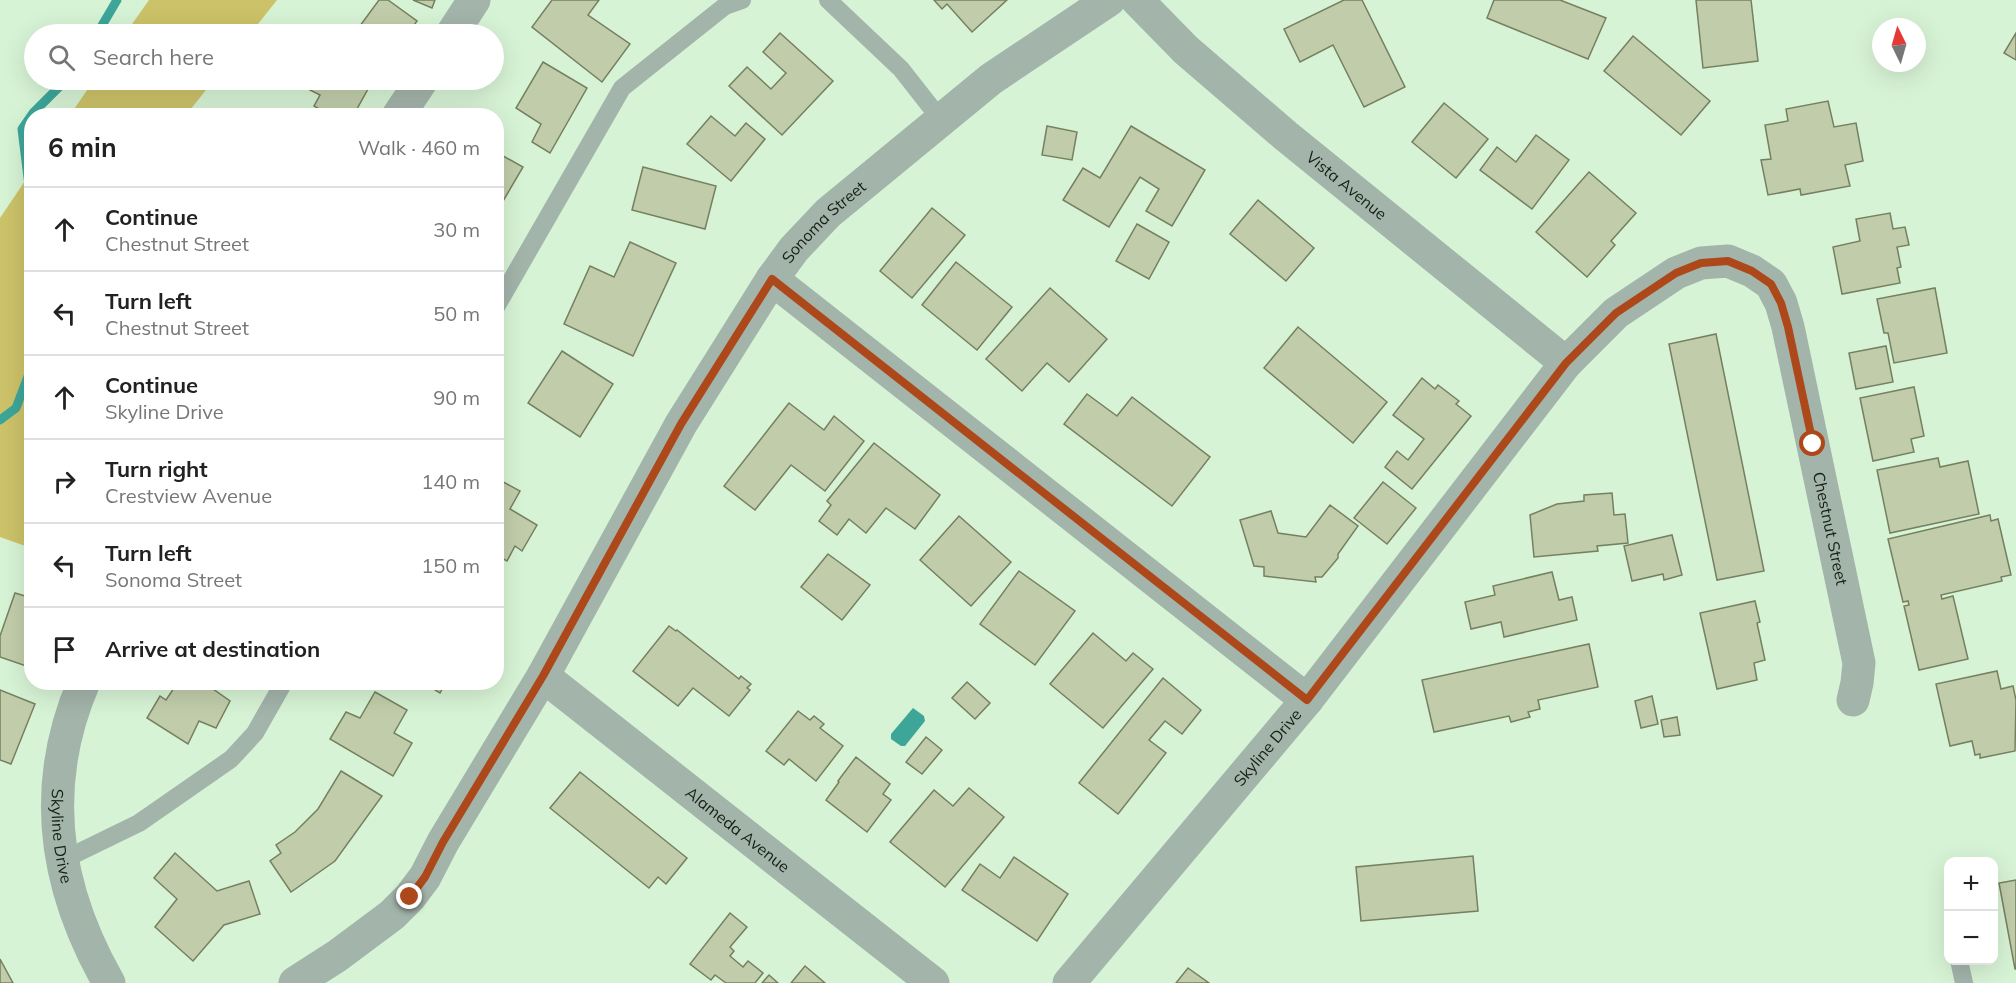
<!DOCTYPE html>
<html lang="en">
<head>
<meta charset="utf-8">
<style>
  :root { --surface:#fff; --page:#f2f2f2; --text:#222; --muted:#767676; --line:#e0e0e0 }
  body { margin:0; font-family:Mulish,sans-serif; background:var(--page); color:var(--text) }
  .controls { position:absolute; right:18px; bottom:18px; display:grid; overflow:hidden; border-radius:12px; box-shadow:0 6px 24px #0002 }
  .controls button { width:54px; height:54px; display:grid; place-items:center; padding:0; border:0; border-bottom:2px solid var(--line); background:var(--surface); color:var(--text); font:30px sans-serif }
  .compass { position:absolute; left:1872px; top:18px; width:54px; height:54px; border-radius:50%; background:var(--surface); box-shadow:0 6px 24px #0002; rotate:355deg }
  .stop { position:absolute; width:18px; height:18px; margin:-14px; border:4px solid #ad481a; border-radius:50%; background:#fff }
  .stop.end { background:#ad481a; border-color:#fff; box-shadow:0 2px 6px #0008 }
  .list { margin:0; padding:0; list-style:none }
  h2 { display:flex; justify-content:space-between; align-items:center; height:78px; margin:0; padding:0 24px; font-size:26px }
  h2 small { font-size:20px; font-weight:400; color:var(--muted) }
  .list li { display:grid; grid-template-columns:39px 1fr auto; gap:18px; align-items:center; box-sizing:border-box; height:84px; padding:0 24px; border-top:2px solid var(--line) }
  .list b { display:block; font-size:22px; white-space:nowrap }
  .list p { margin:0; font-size:20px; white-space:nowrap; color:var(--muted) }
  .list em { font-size:20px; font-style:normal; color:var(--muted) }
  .icon { flex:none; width:33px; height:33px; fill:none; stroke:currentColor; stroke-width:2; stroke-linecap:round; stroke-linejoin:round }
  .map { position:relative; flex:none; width:2016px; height:983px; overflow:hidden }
  .search { position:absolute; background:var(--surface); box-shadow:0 6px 24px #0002; left:24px; top:24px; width:480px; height:66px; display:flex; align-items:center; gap:15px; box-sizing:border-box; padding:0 21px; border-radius:33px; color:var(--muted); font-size:22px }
  .panel { position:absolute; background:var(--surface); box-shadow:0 6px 24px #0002; left:24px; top:108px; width:480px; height:582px; border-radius:24px }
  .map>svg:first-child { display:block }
</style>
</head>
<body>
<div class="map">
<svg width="2016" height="983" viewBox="0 0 2016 983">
  <rect width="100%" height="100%" fill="#d7f3d5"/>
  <g fill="#ccc269">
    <polygon points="149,0 277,0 250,34 125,34"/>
    <polygon points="94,80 214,80 186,115 70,115"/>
    <polygon points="31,172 31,548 0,537 0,218"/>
  </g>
  <polygon fill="#3da699" points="913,708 924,716 925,721 905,746 901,746 891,739 891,734"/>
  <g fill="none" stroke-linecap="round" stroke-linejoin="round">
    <g stroke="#3da699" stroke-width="9">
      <polyline points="97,34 117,0"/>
      <polyline points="32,210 22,129 33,113 66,80"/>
      <polyline points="0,420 16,408 32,366"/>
    </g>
  </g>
  <g fill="#c1cdaa" stroke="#758060" stroke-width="1.5">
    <polygon points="379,0 388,0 417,21 408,34 354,34"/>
    <polygon points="413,0 435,0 432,8"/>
    <polygon points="552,0 599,0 588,15 630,44 602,82 532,27"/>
    <polygon points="934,0 1007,0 972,32 947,4 942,9"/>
    <polygon points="1344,0 1362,0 1405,87 1364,107 1333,45 1300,62 1284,29"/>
    <polygon points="1494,0 1560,0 1606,18 1588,59 1487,18"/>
    <polygon points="1696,0 1751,0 1758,61 1703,68"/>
    <polygon points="780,33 833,81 782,135 729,86 747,67 771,89 786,73 763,52"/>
    <polygon points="2016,33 2016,60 2004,53"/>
    <polygon points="1633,36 1710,101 1681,135 1604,71"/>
    <polygon points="543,62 587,88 550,153 532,142 541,124 516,108"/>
    <polygon points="311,80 373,80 353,116 331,116 314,106 320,95 306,88"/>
    <polygon points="1828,101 1834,127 1856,123 1863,161 1845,165 1850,186 1801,195 1800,189 1768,195 1761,160 1771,159 1765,125 1788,121 1786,109"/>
    <polygon points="1444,103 1488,139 1456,178 1412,142"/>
    <polygon points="711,116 735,136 746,123 765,139 731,181 687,144"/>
    <polygon points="1047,126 1077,132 1072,160 1042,155"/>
    <polygon points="1131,126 1205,170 1172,226 1146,211 1159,189 1140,177 1109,227 1063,200 1083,168 1100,178"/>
    <polygon points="1536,135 1569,160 1532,209 1480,170 1497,147 1516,162"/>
    <polygon points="496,152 523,167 496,213"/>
    <polygon points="643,167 716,186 705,229 632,210"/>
    <polygon points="1589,172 1636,213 1611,241 1615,245 1587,277 1536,232"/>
    <polygon points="1258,200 1314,248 1286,281 1230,234"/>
    <polygon points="932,208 965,235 912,298 880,271"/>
    <polygon points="1890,213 1893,229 1905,227 1909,245 1897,247 1901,267 1897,268 1900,283 1842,294 1833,247 1860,241 1856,219"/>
    <polygon points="1137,224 1169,242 1149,279 1116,261"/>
    <polygon points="630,242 676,263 633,356 564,324 590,266 614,277"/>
    <polygon points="956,262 1012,307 977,350 922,305"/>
    <polygon points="1050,288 1107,339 1069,382 1047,363 1022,391 986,359"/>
    <polygon points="1935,288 1947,353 1894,363 1888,333 1884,333 1877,299"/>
    <polygon points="1298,327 1387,402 1353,443 1264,368"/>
    <polygon points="1716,334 1764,571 1717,580 1669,344"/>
    <polygon points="1886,346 1893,382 1856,389 1849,353"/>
    <polygon points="562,351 613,384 580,437 528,403"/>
    <polygon points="1422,378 1435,389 1438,385 1459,401 1456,404 1471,416 1412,489 1385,467 1397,451 1408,460 1424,439 1393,415"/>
    <polygon points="1914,387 1924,436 1911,439 1914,452 1873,461 1860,398"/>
    <polygon points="1087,394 1117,416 1132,397 1210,457 1172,506 1064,424"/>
    <polygon points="789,403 824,430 834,416 864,441 825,491 791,465 755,510 724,486"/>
    <polygon points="874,443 940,495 915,529 886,508 866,533 849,519 837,535 819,521 831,505 827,501"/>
    <polygon points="1938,458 1940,467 1968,461 1979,514 1890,533 1877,470"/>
    <polygon points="496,478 520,491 510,509 537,525 522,551 515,546 507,561 496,555"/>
    <polygon points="1383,482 1416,508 1387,544 1354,518"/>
    <polygon points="1612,493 1614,515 1625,514 1628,543 1597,546 1598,551 1534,557 1530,515 1557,504 1584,501 1584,495"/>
    <polygon points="1330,505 1358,526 1338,554 1338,558 1322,577 1315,577 1316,582 1264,576 1264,567 1254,566 1240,520 1271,511 1278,533 1306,537"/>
    <polygon points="1990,515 1991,521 1998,519 2011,575 2001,577 2002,581 1941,595 1942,599 1953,596 1968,659 1919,670 1904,606 1909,605 1908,601 1903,602 1888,539"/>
    <polygon points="959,516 1011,562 971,606 920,560"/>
    <polygon points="1672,535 1682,575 1664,580 1663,574 1632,581 1624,546"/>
    <polygon points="828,554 870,585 842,620 801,587"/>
    <polygon points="1019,571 1075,611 1035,665 980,624"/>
    <polygon points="1552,572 1559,600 1572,597 1577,620 1504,637 1501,622 1471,629 1465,602 1495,595 1493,586"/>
    <polygon points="15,593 32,598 32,668 0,657 0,636"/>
    <polygon points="1755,601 1760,622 1757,623 1765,660 1754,663 1757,680 1717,689 1700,613"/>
    <polygon points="669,626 676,631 677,630 739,679 741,676 751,684 747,688 750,690 729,716 693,688 678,706 633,671"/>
    <polygon points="1093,633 1126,661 1133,653 1153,669 1103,728 1050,684"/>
    <polygon points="1589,644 1598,687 1538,700 1540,709 1528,712 1530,717 1511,722 1509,716 1434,732 1422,680"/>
    <polygon points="1997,671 2001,689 2013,686 2016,700 2015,751 1980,758 1980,754 1975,755 1972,741 1950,746 1936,684"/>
    <polygon points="1163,678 1201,710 1182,734 1165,721 1149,740 1166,753 1118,814 1079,783"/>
    <polygon points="178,682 194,682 198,685 203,682 230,701 216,728 199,721 188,744 147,718 160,696 166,700"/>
    <polygon points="422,682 446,682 440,693"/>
    <polygon points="967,682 990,703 975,719 952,698"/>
    <polygon points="0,690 35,704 11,764 0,760"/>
    <polygon points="375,692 407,710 394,733 412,743 393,776 330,739 346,712 360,718"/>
    <polygon points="1652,696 1658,724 1641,728 1635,701"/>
    <polygon points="798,711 810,720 814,716 824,724 820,728 843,746 816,781 789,759 784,765 766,751"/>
    <polygon points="1677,717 1680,735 1664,737 1661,720"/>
    <polygon points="926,737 942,750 922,774 906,762"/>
    <polygon points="856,757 890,784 883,794 891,800 867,832 826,800 839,782 838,781"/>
    <polygon points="341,771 382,796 335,861 291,892 270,861 281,853 276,845 295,832 318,809"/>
    <polygon points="580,772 687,858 666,884 658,877 649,888 550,808"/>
    <polygon points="969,788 1004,817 945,887 890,842 934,790 953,806"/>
    <polygon points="175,853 217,891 249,881 260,914 224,925 193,961 155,927 177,899 154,878"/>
    <polygon points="1473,856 1478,911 1361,921 1356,867"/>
    <polygon points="1014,857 1068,894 1037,941 962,890 980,864 1000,878"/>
    <polygon points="2016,880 2016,969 2015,969 1999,883"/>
    <polygon points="730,913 747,927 730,947 734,951 730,956 743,967 748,961 763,973 755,983 726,983 715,975 711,980 690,964"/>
    <polygon points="0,959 13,983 0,983"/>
    <polygon points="805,966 825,983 791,983"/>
    <polygon points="1188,968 1209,983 1176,983"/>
    <polygon points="769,975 778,983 762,983"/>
  </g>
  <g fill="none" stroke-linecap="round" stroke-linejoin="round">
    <g stroke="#a3b4ab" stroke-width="18">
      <polyline points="828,0 901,69 941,120"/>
      <polyline points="496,307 622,88 725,6 742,0"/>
      <polyline points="63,860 139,823 231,759 255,733 284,682"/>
      <polyline points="1959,960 1964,983"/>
    </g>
    <g stroke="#a3b4ab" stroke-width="33">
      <path id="s1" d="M1137,0l49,50 100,86 280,227"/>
      <polyline points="452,34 474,0"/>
      <polyline points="398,116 422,80"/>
      <polyline points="772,279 1307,700"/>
      <path id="s2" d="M543,676l390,307"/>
      <path id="s3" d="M84,682c-45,104 -30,205 25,301"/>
      <path id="s4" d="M295,983l42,-27 55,-41 18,-18 15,-20 18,-35 100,-166 138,-252 91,-145 22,-30 34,-36 163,-134 118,-79"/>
      <path id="s5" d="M1069,983l238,-283 259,-337 50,-50 60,-40 25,-10 27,-2 24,10 19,13 10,19 7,24 71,336 -2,20 -4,17"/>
    </g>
  </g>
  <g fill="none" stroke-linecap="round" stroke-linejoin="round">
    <polyline stroke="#ad481a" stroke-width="8" points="410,897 425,877 443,842 543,676 681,424 772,279 1307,700 1566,363 1616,313 1676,273 1701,263 1728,261 1752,271 1771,284 1781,303 1788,327 1813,444"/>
  </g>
  <g text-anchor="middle" stroke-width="4.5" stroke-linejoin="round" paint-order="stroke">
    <g font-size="16" fill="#151f14" stroke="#e8fee6">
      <text dy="6" stroke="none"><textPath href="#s1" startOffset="280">Vista Avenue</textPath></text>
      <text dy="6" stroke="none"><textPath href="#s4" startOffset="938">Sonoma Street</textPath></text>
      <text dy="6" stroke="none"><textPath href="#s5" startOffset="1293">Chestnut Street</textPath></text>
      <text dy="6" stroke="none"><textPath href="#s5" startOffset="308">Skyline Drive</textPath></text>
      <text dy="6" stroke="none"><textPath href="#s2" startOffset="248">Alameda Avenue</textPath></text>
      <text dy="6" stroke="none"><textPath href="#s3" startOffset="158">Skyline Drive</textPath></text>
    </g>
  </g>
</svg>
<div class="controls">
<button>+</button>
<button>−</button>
</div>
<svg class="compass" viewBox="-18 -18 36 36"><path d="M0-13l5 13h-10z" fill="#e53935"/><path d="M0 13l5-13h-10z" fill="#767676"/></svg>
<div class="stop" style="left:1813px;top:444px"></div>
<div class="stop end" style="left:410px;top:897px"></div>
<div class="search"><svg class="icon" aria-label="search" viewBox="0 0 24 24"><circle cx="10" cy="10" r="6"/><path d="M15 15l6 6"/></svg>Search here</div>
<section class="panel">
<h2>6 min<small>Walk · 460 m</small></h2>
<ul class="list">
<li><svg class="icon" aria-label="ahead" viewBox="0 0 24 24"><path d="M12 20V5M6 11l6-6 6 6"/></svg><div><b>Continue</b><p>Chestnut Street</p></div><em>30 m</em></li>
<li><svg class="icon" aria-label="left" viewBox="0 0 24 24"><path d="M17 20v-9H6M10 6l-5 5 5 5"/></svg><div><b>Turn left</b><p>Chestnut Street</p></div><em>50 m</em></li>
<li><svg class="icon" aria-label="ahead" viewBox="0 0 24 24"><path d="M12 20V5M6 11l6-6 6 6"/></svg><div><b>Continue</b><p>Skyline Drive</p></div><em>90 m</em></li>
<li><svg class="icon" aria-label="right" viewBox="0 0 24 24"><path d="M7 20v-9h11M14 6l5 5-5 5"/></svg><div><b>Turn right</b><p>Crestview Avenue</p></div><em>140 m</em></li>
<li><svg class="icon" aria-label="left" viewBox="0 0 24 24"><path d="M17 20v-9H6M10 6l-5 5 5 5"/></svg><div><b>Turn left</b><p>Sonoma Street</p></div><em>150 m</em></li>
<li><svg class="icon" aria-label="arrive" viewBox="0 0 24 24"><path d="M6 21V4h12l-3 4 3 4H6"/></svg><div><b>Arrive at destination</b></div></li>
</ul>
</section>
</div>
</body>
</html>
